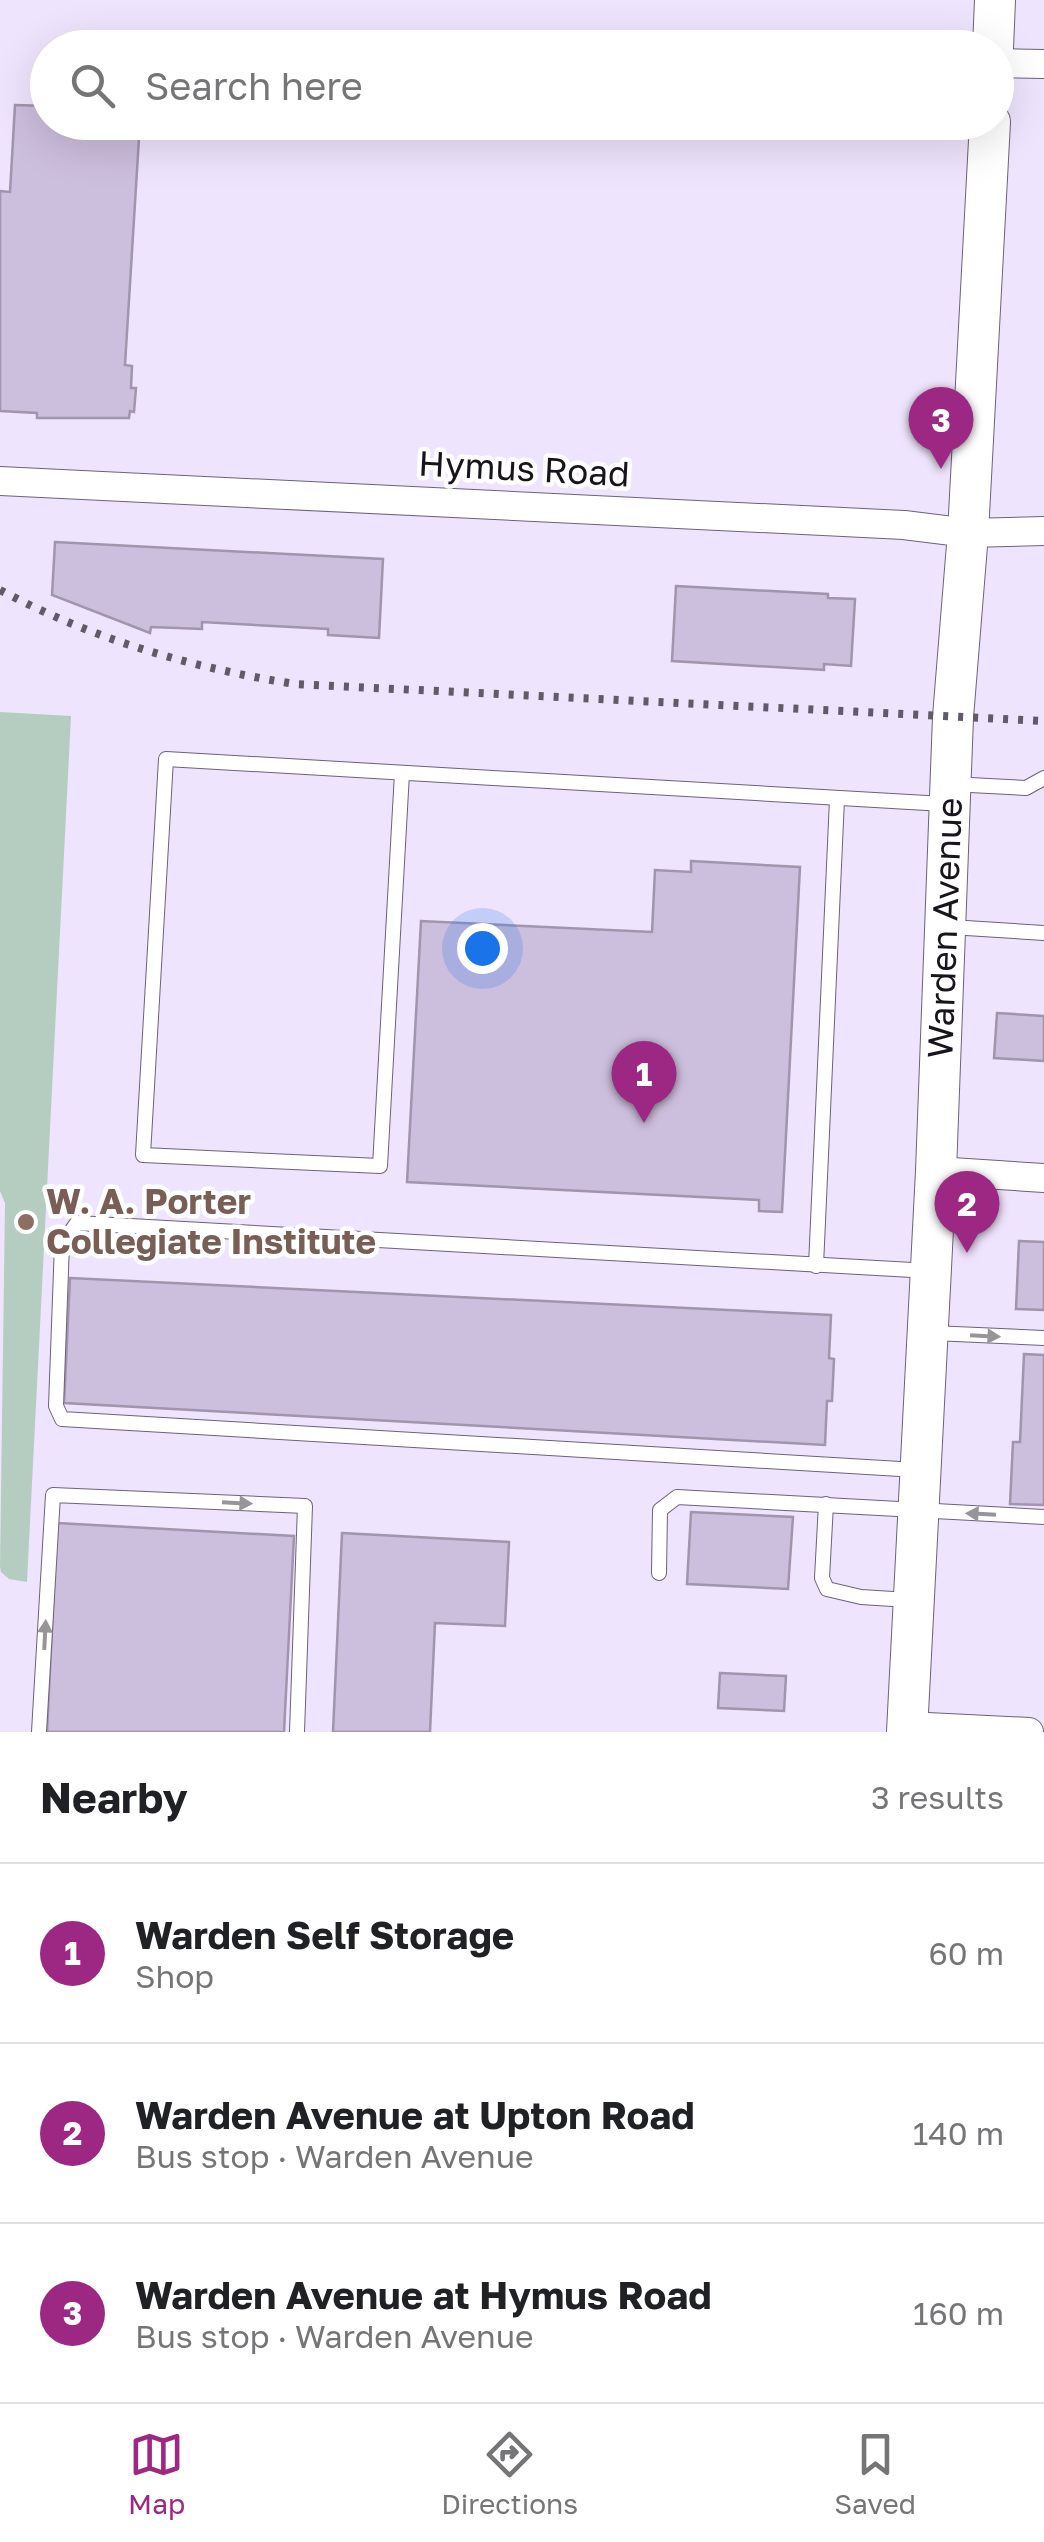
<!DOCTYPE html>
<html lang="en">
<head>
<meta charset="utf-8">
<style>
  :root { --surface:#fff; --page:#f6f6f6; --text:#202124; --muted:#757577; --line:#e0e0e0; --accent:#9d2883 }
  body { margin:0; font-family:"Golos Text",sans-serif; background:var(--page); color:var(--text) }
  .you { position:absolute; left:482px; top:948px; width:35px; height:35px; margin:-25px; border:8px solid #fff; border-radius:50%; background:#1a73e8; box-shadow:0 0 0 15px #1a73e833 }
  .badge { display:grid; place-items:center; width:65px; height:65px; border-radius:50%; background:var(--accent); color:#fff; font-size:32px; font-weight:700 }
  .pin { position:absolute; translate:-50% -82px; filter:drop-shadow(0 2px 5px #0008) }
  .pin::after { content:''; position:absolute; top:52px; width:35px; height:30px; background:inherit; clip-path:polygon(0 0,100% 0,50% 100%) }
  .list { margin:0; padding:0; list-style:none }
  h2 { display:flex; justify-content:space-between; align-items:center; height:130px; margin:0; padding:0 40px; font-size:42px }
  h2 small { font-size:32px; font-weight:400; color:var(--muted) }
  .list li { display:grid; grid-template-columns:65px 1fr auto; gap:30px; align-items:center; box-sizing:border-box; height:180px; padding:0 40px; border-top:2px solid var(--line) }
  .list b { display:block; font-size:38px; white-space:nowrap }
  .list p { margin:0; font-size:32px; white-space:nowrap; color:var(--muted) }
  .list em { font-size:32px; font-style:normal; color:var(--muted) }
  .icon { flex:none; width:55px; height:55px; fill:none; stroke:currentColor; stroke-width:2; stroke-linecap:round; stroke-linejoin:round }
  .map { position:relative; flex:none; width:1044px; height:1732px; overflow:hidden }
  .search { position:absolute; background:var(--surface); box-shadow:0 10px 40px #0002; left:30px; right:30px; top:30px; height:110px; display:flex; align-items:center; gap:25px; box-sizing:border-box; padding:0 35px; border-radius:55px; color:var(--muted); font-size:38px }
  .sheet { height:670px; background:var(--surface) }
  nav { display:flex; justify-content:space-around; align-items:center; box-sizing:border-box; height:140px; border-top:2px solid var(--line); background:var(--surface); font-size:28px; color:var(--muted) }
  nav a { display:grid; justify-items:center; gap:5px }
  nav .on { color:var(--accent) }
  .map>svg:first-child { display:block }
</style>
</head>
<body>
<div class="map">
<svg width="1044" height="1732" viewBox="0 0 1044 1732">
  <rect width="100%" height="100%" fill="#efe4fd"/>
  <polygon fill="#b4cdc0" points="0,712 71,716 27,1582 9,1579 1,1572 0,1567 5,1203 0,1191"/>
  <g fill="#ccbedd" stroke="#a095ac" stroke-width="2.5">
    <polygon points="15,105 48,106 48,122 140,122 125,365 132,366 131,388 136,388 134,412 130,411 129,418 37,418 37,413 0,411 0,191 10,192"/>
    <polygon points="55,542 383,559 379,638 328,635 328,629 202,622 202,629 151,627 150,633 52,595"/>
    <polygon points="676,586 828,594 828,598 855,599 851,666 824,664 824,670 672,661"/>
    <polygon points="691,861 800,867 782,1212 759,1211 759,1200 407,1182 421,921 652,932 655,870 691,872"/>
    <polygon points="997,1013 1044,1016 1044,1061 994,1058"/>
    <polygon points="1019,1241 1044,1242 1044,1310 1016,1309"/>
    <polygon points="70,1278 831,1315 829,1358 834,1359 832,1401 827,1401 825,1445 64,1403"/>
    <polygon points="1024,1354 1044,1355 1044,1505 1010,1504 1013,1442 1020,1442"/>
    <polygon points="691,1512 793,1517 788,1589 687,1584"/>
    <polygon points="57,1523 294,1536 284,1732 47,1732"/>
    <polygon points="342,1533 509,1542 505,1626 435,1623 430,1732 333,1732"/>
    <polygon points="720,1673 786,1676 784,1711 718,1708"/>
  </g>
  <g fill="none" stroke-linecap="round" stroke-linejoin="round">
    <defs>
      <g id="lane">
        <polyline points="402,773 380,1166 143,1155 166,759 944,804"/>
        <polyline points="951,784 1026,788 1044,778"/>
        <polyline points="950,927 1044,933"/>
        <polyline points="816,1266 837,799"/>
        <polyline points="932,1333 1044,1338"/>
        <polyline points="917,1470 62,1419 56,1406 62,1244 77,1223 930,1271"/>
        <polyline points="826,1504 822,1578 827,1589 861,1597 909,1600"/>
        <polyline points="659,1573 660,1510 677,1497 1044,1517"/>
        <polyline points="39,1732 53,1495 305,1506 297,1732"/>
      </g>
      <g id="street">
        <polyline points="996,63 1044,64"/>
        <polyline points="0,481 904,525 968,533 1044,531"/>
        <polyline points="936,1171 1044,1178"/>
        <polyline points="907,1726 1029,1732"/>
      </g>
      <g id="secondary">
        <polyline points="993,48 995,0"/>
        <path id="s1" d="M907,1732l29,-561 17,-454 15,-184 22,-411"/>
      </g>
    </defs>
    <use href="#lane" stroke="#6c6277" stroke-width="16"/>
    <use href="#street" stroke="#6c6277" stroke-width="30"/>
    <use href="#secondary" stroke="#6c6277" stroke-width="42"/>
    <use href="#lane" stroke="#fff" stroke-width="14"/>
    <use href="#street" stroke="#fff" stroke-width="28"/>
    <use href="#secondary" stroke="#fff" stroke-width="40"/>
    <path stroke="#615a69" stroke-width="8" stroke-dasharray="5 10" stroke-linecap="butt" d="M0,590c92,49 192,78 295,94l749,37"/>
  </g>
  <defs><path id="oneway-solid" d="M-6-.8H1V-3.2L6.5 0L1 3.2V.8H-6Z" transform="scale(2.5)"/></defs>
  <g fill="#979599">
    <use href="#oneway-solid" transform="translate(985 1336) rotate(3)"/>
    <use href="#oneway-solid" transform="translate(237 1503) rotate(3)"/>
    <use href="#oneway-solid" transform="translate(981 1514) rotate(-177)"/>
    <use href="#oneway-solid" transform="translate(45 1635) rotate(-87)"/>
  </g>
  <circle fill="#8d6e63" stroke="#fff" stroke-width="4" cx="26" cy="1222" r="10"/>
  <g text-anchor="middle" stroke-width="9" stroke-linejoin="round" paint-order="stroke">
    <g font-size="35" fill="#18141d" stroke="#fff">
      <text transform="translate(524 469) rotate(3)" y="12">Hymus Road</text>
      <text dy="12" stroke="none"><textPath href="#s1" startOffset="805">Warden Avenue</textPath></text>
    </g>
    <g font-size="35" font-weight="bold" fill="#785e54" stroke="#fff" text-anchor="start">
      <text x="46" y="1214">W. A. Porter<tspan x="46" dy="40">Collegiate Institute</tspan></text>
    </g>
  </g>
</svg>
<div class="you"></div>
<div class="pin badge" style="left:644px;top:1123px">1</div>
<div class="pin badge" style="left:967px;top:1253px">2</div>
<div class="pin badge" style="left:941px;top:469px">3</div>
<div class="search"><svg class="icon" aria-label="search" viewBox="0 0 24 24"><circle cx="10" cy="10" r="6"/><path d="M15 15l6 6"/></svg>Search here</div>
</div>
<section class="sheet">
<h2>Nearby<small>3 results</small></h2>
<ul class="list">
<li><span class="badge">1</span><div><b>Warden Self Storage</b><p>Shop</p></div><em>60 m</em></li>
<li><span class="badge">2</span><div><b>Warden Avenue at Upton Road</b><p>Bus stop · Warden Avenue</p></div><em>140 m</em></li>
<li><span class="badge">3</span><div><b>Warden Avenue at Hymus Road</b><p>Bus stop · Warden Avenue</p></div><em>160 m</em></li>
</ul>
</section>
<nav>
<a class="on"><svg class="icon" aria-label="map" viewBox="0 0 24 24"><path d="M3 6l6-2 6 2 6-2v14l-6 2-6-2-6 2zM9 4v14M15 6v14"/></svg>Map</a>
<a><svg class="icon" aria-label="directions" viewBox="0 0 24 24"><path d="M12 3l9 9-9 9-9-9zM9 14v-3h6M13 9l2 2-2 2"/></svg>Directions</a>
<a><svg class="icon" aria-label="saved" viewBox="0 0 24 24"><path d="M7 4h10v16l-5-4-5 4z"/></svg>Saved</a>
</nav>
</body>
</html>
